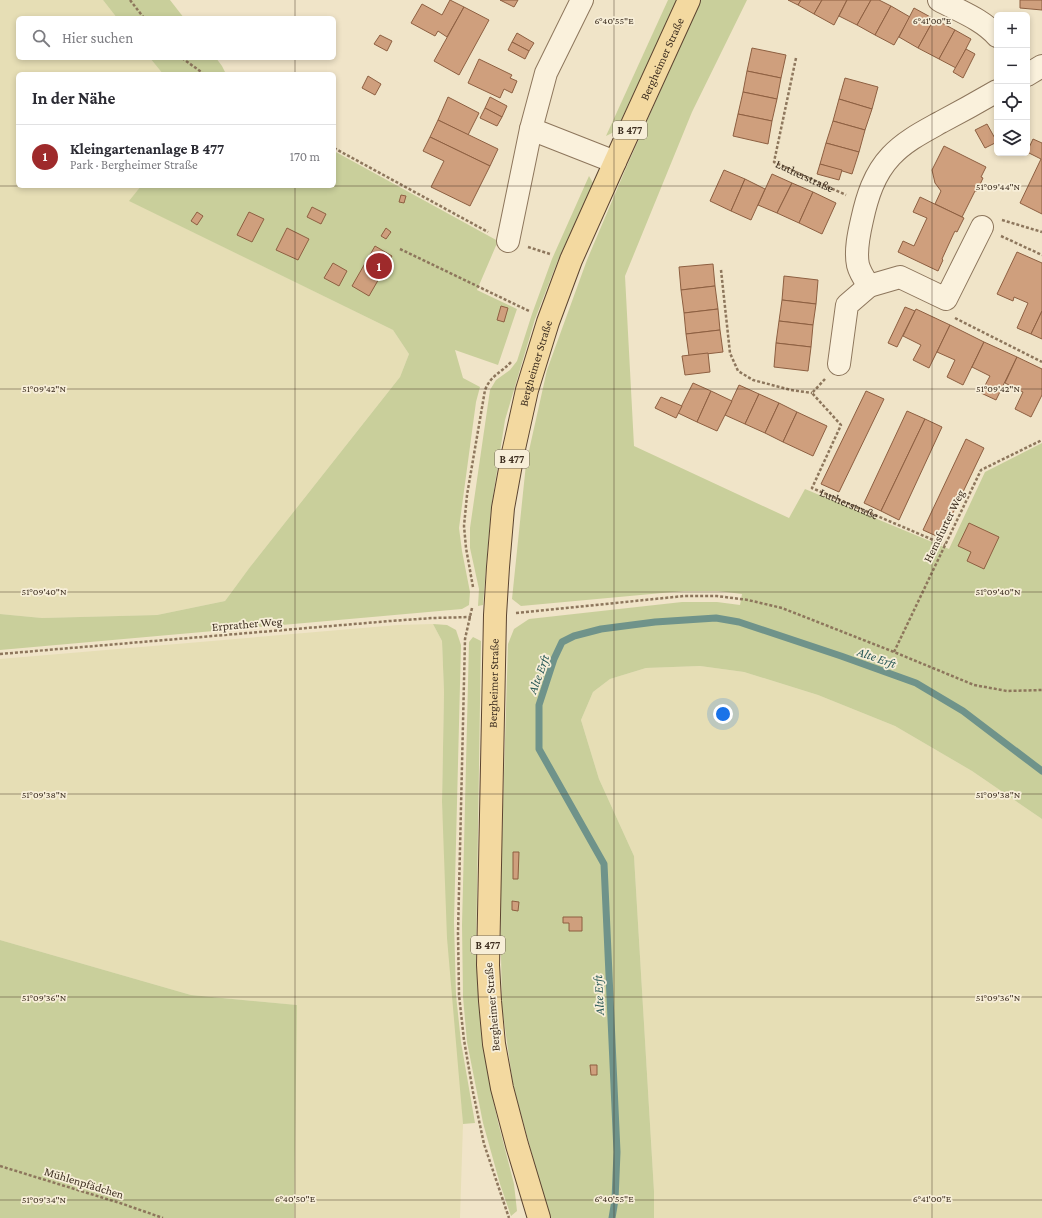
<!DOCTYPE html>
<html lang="de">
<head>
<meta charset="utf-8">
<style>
  :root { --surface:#fff; --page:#f7f7f7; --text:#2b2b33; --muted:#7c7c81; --line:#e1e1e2; --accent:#9e2a2b }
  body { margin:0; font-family:"Crimson Pro",serif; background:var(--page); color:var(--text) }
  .controls { position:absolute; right:12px; top:12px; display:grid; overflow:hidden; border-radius:6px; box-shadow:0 2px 6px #0003 }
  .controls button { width:36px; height:36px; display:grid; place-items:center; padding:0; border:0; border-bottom:1px solid var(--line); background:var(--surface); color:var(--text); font:20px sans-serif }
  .you { position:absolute; left:723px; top:714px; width:14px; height:14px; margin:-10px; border:3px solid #fff; border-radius:50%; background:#1a73e8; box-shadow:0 0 0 6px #1a73e833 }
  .badge { display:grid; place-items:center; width:26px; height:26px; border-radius:50%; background:var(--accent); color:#fff; font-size:13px; font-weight:700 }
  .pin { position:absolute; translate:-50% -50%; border:2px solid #fff; box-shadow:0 1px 4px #0006 }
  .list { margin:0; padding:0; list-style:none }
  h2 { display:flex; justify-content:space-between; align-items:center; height:52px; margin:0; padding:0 16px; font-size:17px }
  h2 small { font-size:13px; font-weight:400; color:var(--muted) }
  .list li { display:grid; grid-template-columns:26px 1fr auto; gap:12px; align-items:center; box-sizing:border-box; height:64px; padding:0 16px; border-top:1px solid var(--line) }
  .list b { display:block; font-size:15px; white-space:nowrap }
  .list p { margin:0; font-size:13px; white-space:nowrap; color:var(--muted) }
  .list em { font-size:13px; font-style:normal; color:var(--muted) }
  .icon { flex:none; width:22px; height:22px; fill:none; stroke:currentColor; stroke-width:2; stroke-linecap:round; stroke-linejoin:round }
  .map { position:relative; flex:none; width:1042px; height:1218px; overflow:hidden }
  .search { position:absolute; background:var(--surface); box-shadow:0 2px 6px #0003; left:16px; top:16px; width:320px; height:44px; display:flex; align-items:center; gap:10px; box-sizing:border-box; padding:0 14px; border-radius:6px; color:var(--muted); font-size:15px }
  .panel { position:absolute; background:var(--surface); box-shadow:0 2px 6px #0003; left:16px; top:72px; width:320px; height:116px; border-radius:6px }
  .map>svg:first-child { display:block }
</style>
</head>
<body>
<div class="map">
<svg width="1042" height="1218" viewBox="0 0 1042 1218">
  <rect width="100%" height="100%" fill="#f0e4c8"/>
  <g fill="#e6deb5">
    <polygon points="0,0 103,0 117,18 18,18 18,58 150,58 163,74 18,74 18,186 141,186 130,201 393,330 409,354 400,377 250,567 225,601 157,615 42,618 0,614"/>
    <polygon points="433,624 442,641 444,692 442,802 463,1124 460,1218 294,1218 296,1005 191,995 0,940 0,659 398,625"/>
    <polygon points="700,666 744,672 818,695 895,726 972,771 1042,819 1042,1218 654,1218 654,1191 634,856 599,779 581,720 593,692 610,679 646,668"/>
  </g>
  <g fill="#c9cf9b">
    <polygon points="103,0 170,0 184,18 117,18"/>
    <polygon points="668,0 677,0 616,131 606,136"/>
    <polygon points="701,0 747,0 692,112 625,276 634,446 789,518 805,489 949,549 985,472 1042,443 1042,819 972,771 895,726 818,695 744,672 700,666 646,668 610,679 593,692 581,720 599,779 634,856 654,1191 654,1218 551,1218 536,1169 513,1085 502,1007 500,903 508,644 514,629 529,619 682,602 717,602 740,605 742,594 718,591 684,591 521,606 512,599 526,464 547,370 587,260 626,168"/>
    <polygon points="150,58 216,58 222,66 226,74 163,74"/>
    <polygon points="334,151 498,241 477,290 517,309 498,365 455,350 463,378 480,387 476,402 459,528 462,551 470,592 469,605 462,609 0,650 0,614 42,618 157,615 225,601 250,567 400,377 409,354 393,330 129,201 141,186 334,186"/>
    <polygon points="589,176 593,183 558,260 535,319 505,420 491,509 483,605 478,606 479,589 470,548 470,528 490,390 496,380 510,370 517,361 532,314 552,259"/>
    <polygon points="433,624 447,625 456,630 461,645 454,922 456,995 461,1042 475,1123 463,1124 447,938 442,802 444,692 442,641"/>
    <polygon points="473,637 481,641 476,953 479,1008 488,1076 498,1122 514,1184 517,1211 511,1216 500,1184 483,1123 467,1042 463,997 462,925 469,642"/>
    <polygon points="0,940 191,995 297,1005 294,1218 0,1218"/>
  </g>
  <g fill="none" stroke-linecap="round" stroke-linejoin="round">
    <polyline stroke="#6f938a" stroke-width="7" points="612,1218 615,1200 617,1152 604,864 539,749 539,705 554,659 562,642 574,636 601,629 655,622 716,618 739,622 841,656 916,683 963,711 1042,771"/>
  </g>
  <g fill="#cf9f7d" stroke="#8d5f41">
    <polygon points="450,0 464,7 447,37 438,31 435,36 411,23 422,4 442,15"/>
    <polygon points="500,0 518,0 514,7"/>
    <polygon points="788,0 801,0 798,5"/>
    <polygon points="801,0 822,0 814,14 798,5"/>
    <polygon points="822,0 847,0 834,25 814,14"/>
    <polygon points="847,0 871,0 857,25 839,16"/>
    <polygon points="871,0 879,0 891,6 875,35 857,25"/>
    <polygon points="1020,0 1042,0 1042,10 1020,8"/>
    <polygon points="891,6 910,17 894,45 875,35"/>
    <polygon points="464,7 489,20 459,75 434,61"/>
    <polygon points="914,8 934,19 918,48 899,37"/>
    <polygon points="934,19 955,30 939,59 918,48"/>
    <polygon points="955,30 971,39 956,68 939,59"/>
    <polygon points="517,33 534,43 529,51 512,42"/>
    <polygon points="380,35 392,41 387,51 374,44"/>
    <polygon points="512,42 529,51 525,59 508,50"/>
    <polygon points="752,48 786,55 781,78 747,71"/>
    <polygon points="966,49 975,54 963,78 953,72"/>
    <polygon points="479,59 512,75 510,78 517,81 512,93 504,89 500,98 468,83"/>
    <polygon points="747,71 781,78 777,99 743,92"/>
    <polygon points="368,76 381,84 375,95 362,88"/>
    <polygon points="845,78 878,87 872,109 839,99"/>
    <polygon points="743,92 777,99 772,121 738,114"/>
    <polygon points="448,97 479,113 468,135 438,120"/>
    <polygon points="490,97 507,106 502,117 485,108"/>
    <polygon points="839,99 872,109 865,130 833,121"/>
    <polygon points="485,108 502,117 497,126 480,118"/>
    <polygon points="738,114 772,121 768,144 733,136"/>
    <polygon points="438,120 498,149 490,166 430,137"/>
    <polygon points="833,121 865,130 859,152 826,143"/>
    <polygon points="987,124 997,142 985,148 975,130"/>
    <polygon points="430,137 490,166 470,206 431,187 444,161 423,151"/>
    <polygon points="1033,139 1042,143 1042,214 1020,203 1041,159 1027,152"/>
    <polygon points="826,143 859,152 852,174 820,164"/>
    <polygon points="944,146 986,167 981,177 983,178 977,191 975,191 962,217 935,204 941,191 935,183 932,170"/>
    <polygon points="820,164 842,170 839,180 817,174"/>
    <polygon points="724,170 745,179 731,211 710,201"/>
    <polygon points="772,174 792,183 777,213 758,205"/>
    <polygon points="745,179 765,189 751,220 731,211"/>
    <polygon points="792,183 813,192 799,223 777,213"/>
    <polygon points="813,192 836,203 822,234 799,223"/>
    <polygon points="401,195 406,196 404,203 399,202"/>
    <polygon points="920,197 964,218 957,232 955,231 953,235 942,259 943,260 938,271 898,252 903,241 914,246 927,218 913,212"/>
    <polygon points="312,207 326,214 321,224 307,217"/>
    <polygon points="197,212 203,216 197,225 191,221"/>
    <polygon points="249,212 264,219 252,242 237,235"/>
    <polygon points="287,228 309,239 298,260 276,250"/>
    <polygon points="386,228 391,232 386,239 381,236"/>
    <polygon points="375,246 392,256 369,296 352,286"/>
    <polygon points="1017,252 1042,263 1042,311 1031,334 1017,328 1028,303 1014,297 1013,301 997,294"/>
    <polygon points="333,263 347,271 339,286 324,278"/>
    <polygon points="713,264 715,286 681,290 679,267"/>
    <polygon points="784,276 818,280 816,304 782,300"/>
    <polygon points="715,286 718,309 684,313 681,290"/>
    <polygon points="782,300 816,304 813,325 779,321"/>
    <polygon points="501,306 508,308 504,322 497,320"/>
    <polygon points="905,307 915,311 897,347 888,343"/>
    <polygon points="718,309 720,330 686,334 684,313"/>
    <polygon points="916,309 950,325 929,368 913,360 921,345 903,336"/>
    <polygon points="1042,311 1042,339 1031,334"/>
    <polygon points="779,321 813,325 811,347 776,343"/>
    <polygon points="950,325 984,342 963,385 947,377 955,360 937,352"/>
    <polygon points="720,330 723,352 689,356 686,334"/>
    <polygon points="984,342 1017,357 996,400 981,393 990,376 972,367"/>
    <polygon points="776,343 811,347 808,371 774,367"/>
    <polygon points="708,353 710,372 685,375 682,356"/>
    <polygon points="1017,357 1042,369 1042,395 1031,417 1015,409 1023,392 1005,383"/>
    <polygon points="693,383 711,391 697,422 678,413"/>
    <polygon points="739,385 759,394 745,424 725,415"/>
    <polygon points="711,391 732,401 717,431 697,422"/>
    <polygon points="866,391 884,399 839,492 821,484"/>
    <polygon points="759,394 779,403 765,433 745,424"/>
    <polygon points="661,397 682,406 676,418 655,408"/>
    <polygon points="779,403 797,412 783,442 765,433"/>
    <polygon points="907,411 925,419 881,511 864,503"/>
    <polygon points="797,412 827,426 813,456 783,442"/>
    <polygon points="925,419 942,427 899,520 881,511"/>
    <polygon points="966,439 984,448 941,538 923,530"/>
    <polygon points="969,523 999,537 984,569 967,561 971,552 958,546"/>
    <polygon points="513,852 519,852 518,879 513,879"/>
    <polygon points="512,901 519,902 518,911 512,910"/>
    <polygon points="563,917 582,917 582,931 569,931 569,923 563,923"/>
    <polygon points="590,1065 597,1065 597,1075 591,1075"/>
  </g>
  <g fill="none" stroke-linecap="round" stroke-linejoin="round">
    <defs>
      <g id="minor">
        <path d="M939,0c20,11 43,19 58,36"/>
        <polyline points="1027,75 1042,66"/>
        <polyline points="531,129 615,162"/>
        <polyline points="508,241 531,129 546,73 582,0"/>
        <path d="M869,286c-4,-6 -9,-13 -11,-21 -3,-14 1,-32 4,-45 5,-23 12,-46 29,-64 14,-15 32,-24 50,-34 19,-10 37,-20 56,-31"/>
        <polyline points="839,364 847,305 869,286 900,277 946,299 982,227"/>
      </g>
      <g id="major">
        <path id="s3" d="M539,1218l-22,-73 -15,-57 -8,-44 -4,-43 -2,-36 7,-350 3,-48 5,-59 10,-55 14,-63 21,-68 23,-62 44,-98 74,-162"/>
      </g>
    </defs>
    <use href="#minor" stroke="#8d765c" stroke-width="24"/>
    <use href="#major" stroke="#5b4430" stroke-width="24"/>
    <g stroke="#8d765c" stroke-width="2.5" stroke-dasharray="3 2" stroke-linecap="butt">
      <polyline points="130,0 144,18"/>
      <polyline points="182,58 204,74"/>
      <path id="s1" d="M796,58l-22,104 72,33"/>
      <polyline points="334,148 488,232"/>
      <polyline points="1002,220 1042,232"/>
      <polyline points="1001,236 1042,255"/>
      <polyline points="528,247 550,254"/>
      <polyline points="400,249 529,311"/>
      <polyline points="721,270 730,353 738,371 753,380 791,390 812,393"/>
      <polyline points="955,318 1042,362"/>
      <path id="s2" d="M825,379l-13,14 29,32 -29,63 133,57"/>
      <path d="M473,587l-7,-39 -2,-22 3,-31 18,-105c6,-15 16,-17 26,-28"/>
      <polyline points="472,608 465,639 458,933 459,995 464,1040 473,1092 484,1144 509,1218"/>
      <polyline points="516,613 684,596 717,596 748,600 782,608 894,652 974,685 1007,691 1042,690"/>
      <polyline points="894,652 981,470 1042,440"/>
      <polyline points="0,654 390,621 433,618 471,617"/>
      <polyline points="0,1166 123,1204 163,1218"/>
    </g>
    <use href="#minor" stroke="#faf1dc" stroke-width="22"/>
    <use href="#major" stroke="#f3d9a0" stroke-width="22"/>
  </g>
  <path fill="none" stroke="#3d2e20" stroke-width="1" stroke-opacity="0.45" d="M295,0v18M614,0v1218M932,0v1218M295,58v16M0,186h1042M295,186v1032M0,389h1042M0,592h1042M0,794h1042M0,997h1042M0,1200h1042"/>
  <g text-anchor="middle" stroke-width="3.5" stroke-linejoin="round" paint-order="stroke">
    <g fill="#f7eed8" stroke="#756857" stroke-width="1">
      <rect x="613" y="121" width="34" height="18" rx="3"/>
      <rect x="495" y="450" width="34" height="18" rx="3"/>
      <rect x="471" y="936" width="34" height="18" rx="3"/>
    </g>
    <g font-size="11" font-weight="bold" fill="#3d2e20">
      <text x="630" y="134">B 477</text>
      <text x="512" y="463">B 477</text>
      <text x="488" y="949">B 477</text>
    </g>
    <g font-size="12" fill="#3d2e20" stroke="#f7eed8">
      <text dy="4" stroke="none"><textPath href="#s3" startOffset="1195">Bergheimer Straße</textPath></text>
      <text dy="4" stroke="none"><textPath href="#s1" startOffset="140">Lutherstraße</textPath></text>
      <text dy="4" stroke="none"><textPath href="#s3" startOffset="865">Bergheimer Straße</textPath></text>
      <text dy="4" stroke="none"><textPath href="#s2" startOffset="172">Lutherstraße</textPath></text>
      <text transform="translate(944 526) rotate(-64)" y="4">Hemsfurter Weg</text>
      <text transform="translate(247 624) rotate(-5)" y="4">Erprather Weg</text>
      <text dy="4" stroke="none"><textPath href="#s3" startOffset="541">Bergheimer Straße</textPath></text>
      <text transform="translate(492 1007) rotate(-95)" y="4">Bergheimer Straße</text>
      <text transform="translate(84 1183) rotate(17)" y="4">Mühlenpfädchen</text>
    </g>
    <g font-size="13" font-style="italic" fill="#2f5d5a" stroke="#f7eed8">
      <text transform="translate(877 657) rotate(19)" y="5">Alte Erft</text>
      <text transform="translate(538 674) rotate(-70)" y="5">Alte Erft</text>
      <text transform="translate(598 995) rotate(-93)" y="5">Alte Erft</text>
    </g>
  </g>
  <g font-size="10" text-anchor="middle" fill="#3d2e20" stroke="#f7eed8" stroke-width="3.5" stroke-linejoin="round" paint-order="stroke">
    <text x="614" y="24">6°40'55"E</text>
    <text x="932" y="24">6°41'00"E</text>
    <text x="998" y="190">51°09'44"N</text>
    <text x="44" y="392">51°09'42"N</text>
    <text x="998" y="392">51°09'42"N</text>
    <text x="44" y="595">51°09'40"N</text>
    <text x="998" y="595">51°09'40"N</text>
    <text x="44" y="798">51°09'38"N</text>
    <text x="998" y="798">51°09'38"N</text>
    <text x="44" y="1001">51°09'36"N</text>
    <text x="998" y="1001">51°09'36"N</text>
    <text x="295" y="1202">6°40'50"E</text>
    <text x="614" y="1202">6°40'55"E</text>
    <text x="932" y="1202">6°41'00"E</text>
    <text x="44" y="1203">51°09'34"N</text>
  </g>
</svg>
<div class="controls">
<button>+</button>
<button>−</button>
<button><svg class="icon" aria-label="locate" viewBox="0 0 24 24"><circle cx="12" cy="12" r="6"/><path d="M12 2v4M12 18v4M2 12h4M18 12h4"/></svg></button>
<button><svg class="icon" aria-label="layers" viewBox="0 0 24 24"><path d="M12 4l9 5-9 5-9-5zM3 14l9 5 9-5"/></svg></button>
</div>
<div class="you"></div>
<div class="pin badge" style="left:379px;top:266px">1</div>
<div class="search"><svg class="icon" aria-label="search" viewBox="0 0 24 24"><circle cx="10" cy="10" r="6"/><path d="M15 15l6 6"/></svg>Hier suchen</div>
<section class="panel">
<h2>In der Nähe<small></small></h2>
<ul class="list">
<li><span class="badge">1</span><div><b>Kleingartenanlage B 477</b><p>Park · Bergheimer Straße</p></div><em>170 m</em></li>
</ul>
</section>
</div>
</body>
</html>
